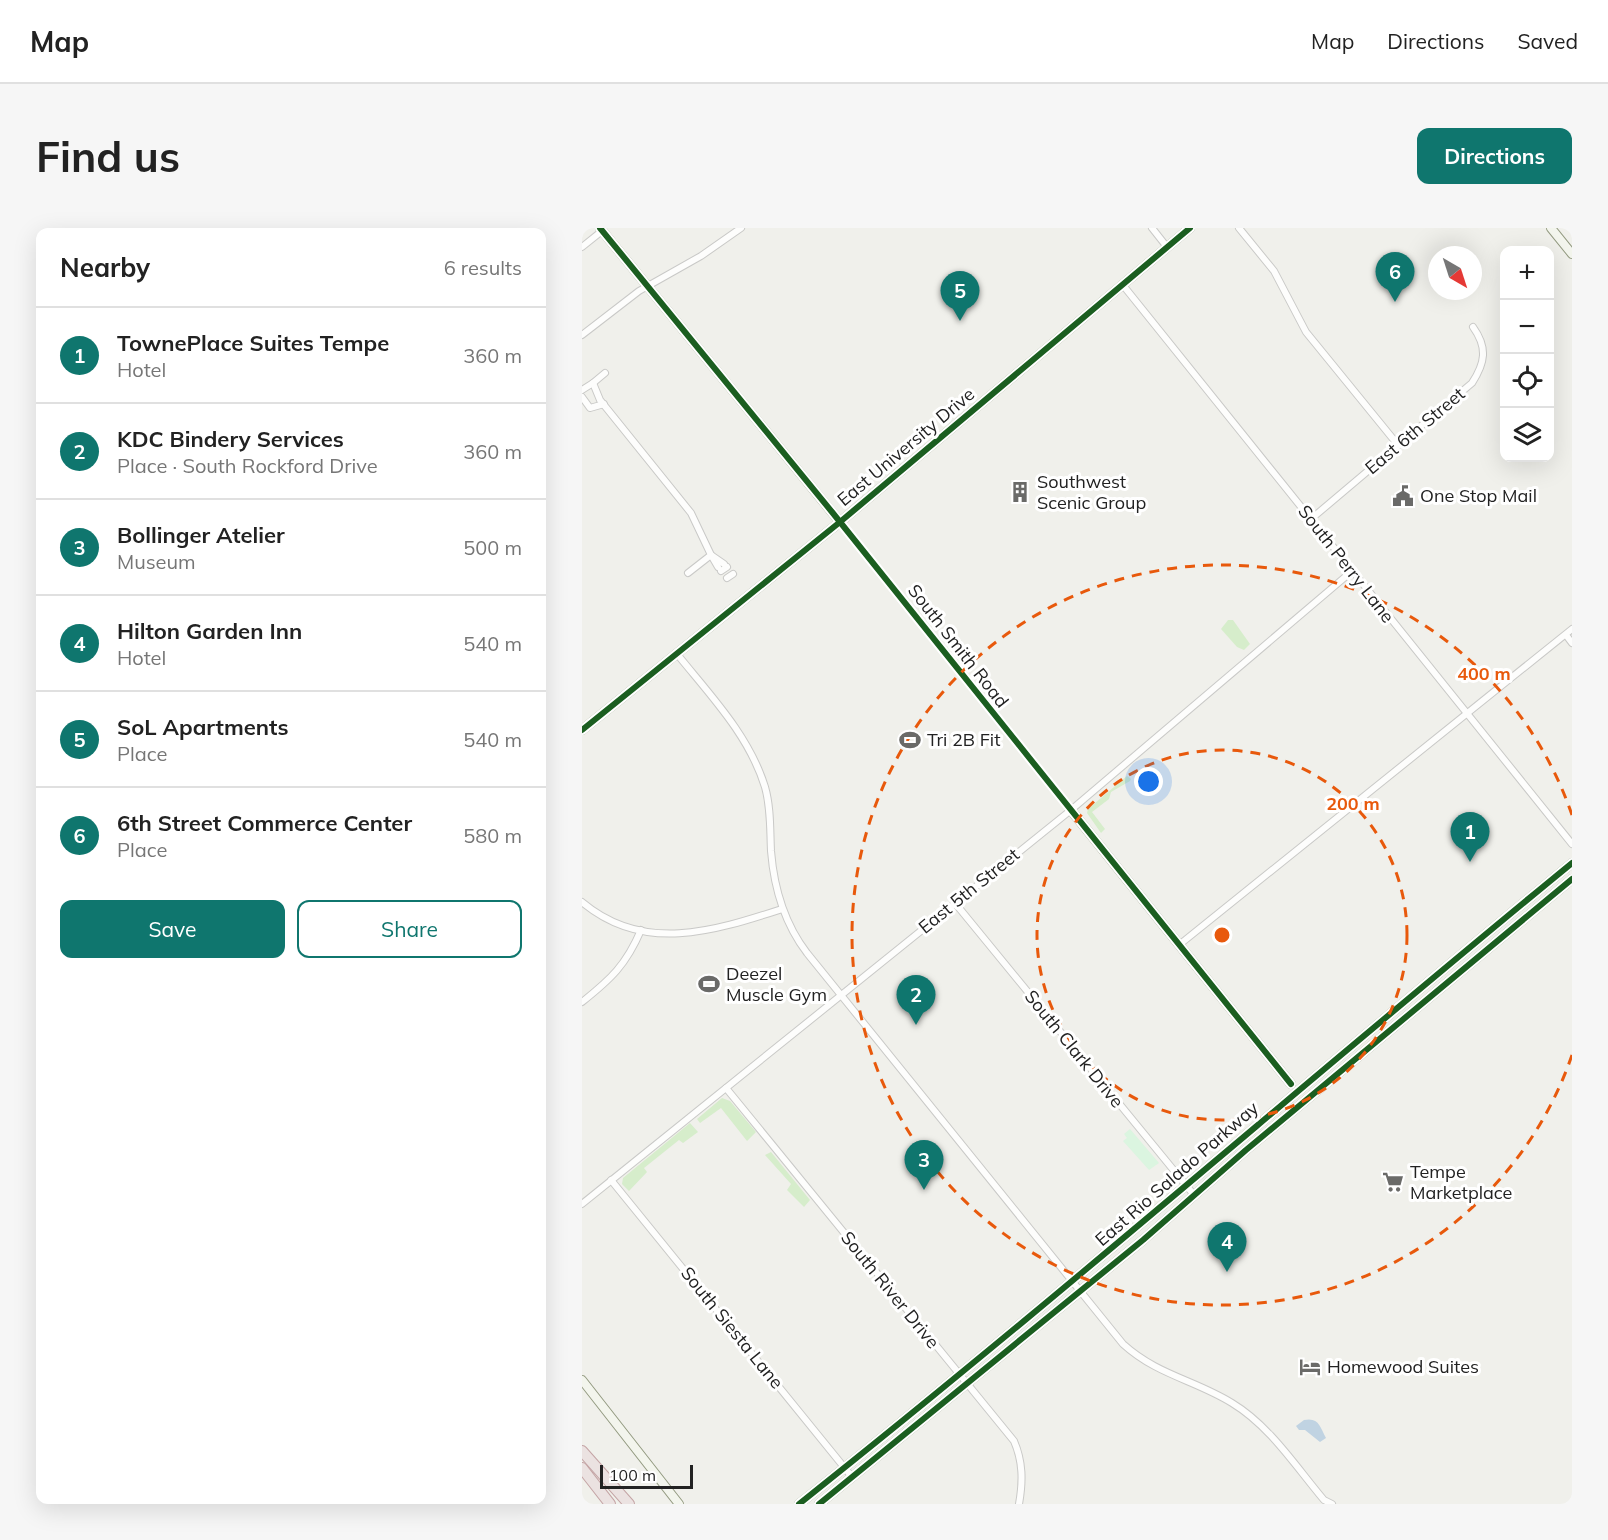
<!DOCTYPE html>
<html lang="en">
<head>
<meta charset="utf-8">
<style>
  :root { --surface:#fff; --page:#f6f6f6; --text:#222; --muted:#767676; --line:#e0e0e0; --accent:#0f766e }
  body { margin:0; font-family:Mulish,sans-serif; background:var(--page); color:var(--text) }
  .controls { position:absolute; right:18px; top:18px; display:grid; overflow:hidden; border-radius:12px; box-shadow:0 6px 24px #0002 }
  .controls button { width:54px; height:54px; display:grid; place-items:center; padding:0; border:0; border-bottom:2px solid var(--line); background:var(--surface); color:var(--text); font:30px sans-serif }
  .compass { position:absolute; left:846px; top:18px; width:54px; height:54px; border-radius:50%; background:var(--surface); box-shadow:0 6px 24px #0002; rotate:141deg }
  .scale { position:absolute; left:18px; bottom:15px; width:93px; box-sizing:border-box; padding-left:6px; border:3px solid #222; border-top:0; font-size:16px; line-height:21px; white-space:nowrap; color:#222; -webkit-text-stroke:4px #fff; paint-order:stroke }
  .you { position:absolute; left:567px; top:554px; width:21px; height:21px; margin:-15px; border:4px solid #fff; border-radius:50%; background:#1a73e8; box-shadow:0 0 0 9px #1a73e833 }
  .badge { display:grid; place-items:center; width:39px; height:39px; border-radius:50%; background:var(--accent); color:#fff; font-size:20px; font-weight:700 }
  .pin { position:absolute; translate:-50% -50px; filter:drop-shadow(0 2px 3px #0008) }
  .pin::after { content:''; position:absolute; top:32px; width:21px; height:18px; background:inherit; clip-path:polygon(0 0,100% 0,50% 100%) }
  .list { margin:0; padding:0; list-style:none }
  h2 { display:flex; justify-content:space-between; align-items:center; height:78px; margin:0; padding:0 24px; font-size:26px }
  h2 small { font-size:20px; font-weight:400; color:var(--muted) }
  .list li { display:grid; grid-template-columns:39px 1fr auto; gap:18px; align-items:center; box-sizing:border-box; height:96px; padding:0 24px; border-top:2px solid var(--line) }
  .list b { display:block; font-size:22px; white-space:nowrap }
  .list p { margin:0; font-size:20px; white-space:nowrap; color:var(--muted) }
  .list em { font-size:20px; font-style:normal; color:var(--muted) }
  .actions { display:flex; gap:12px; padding:18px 24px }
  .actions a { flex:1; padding:14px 0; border:2px solid var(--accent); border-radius:12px; text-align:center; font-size:21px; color:var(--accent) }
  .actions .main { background:var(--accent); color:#fff }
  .icon { flex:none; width:33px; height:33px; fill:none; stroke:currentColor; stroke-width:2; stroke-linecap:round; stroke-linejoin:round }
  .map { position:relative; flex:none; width:990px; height:1276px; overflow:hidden; border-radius:12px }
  header { display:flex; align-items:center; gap:36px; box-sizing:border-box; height:84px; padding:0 30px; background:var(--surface); border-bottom:2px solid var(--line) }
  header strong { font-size:28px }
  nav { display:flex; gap:33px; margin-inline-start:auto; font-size:21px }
  .intro { display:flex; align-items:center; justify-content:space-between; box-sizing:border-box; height:144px; padding:0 36px }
  h1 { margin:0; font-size:42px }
  .button { padding:15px 27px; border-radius:12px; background:var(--accent); color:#fff; font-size:21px; font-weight:700 }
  main { display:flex; gap:36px; padding:0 36px }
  aside { flex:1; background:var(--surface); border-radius:12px; box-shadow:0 6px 24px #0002 }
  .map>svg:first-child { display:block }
</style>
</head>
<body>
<header>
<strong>Map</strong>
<nav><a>Map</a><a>Directions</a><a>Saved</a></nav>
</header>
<div class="intro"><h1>Find us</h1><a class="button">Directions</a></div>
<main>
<aside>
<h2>Nearby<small>6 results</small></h2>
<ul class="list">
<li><span class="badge">1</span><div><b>TownePlace Suites Tempe</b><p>Hotel</p></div><em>360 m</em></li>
<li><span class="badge">2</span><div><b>KDC Bindery Services</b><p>Place · South Rockford Drive</p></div><em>360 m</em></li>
<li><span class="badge">3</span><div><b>Bollinger Atelier</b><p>Museum</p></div><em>500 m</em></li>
<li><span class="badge">4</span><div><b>Hilton Garden Inn</b><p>Hotel</p></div><em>540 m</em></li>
<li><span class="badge">5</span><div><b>SoL Apartments</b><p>Place</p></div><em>540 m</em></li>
<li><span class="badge">6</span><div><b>6th Street Commerce Center</b><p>Place</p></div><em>580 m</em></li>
</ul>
<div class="actions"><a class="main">Save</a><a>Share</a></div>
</aside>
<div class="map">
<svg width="990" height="1276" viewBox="0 0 990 1276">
  <rect width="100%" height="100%" fill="#f0f0eb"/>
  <g fill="#d6edcb">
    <polygon points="646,392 651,392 668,416 662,422 655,419 639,401"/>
    <polygon points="545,548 549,551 548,553 529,564 527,571 510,584 523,601 519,605 505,585 506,581"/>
    <polygon points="140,870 148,873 174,904 165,913 139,880 118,895 115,891"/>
    <polygon points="108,895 116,904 101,915 97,912 62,940 65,944 47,963 40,956 41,950"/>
    <polygon points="189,924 228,972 222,979 205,962 209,956 183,927"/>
  </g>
  <polygon fill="#dbf5e0" points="548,901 577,935 567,942 541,913 545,910 542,906"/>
  <path fill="#c0d3e2" d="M722,1192c15,-3 16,7 22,18l-6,4 -15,-12h-6l-3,-4z"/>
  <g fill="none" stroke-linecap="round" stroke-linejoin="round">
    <defs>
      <g id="street">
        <polyline points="570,0 585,19"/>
        <polyline points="657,0 692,43 724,104 816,217"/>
        <polyline points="0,19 20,3"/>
        <polyline points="540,56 990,616"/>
        <polyline points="0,107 57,63 119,28 159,0"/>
        <polyline points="11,155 23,145"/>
        <polyline points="0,162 11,155 18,172 109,285 129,327 106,345"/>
        <polyline points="0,169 8,180 22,176"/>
        <path d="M729,291l161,-136c13,-20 16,-35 1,-56"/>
        <polyline points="258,294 489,582"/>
        <polyline points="136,339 129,327 142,336"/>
        <polyline points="139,343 145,339"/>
        <polyline points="145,350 151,346"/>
        <polyline points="984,407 990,415"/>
        <path d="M95,426c33,41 72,81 88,133 6,21 5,43 6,64 3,37 13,72 36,102l316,391c34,31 72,36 109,59 38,23 64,64 92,97l8,4"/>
        <path d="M0,674c62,52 132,29 200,7"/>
        <polyline points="373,675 612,967"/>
        <polyline points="597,717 990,401"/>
        <path d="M0,774c29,-23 44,-37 59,-72"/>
        <path d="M144,860l288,353c9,21 9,40 5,63"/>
        <polyline points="29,952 270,1249"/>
        <polyline points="0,976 489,582 769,344"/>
      </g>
      <g id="secondary">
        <polyline points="18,0 258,294"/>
        <polyline points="969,0 990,26"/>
        <polyline points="0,502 258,294 608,0"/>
        <polyline points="489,582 709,856"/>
        <polyline points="0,1152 97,1276"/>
        <path d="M217,1276c262,-208 514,-429 773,-641"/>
        <polyline points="237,1276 561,1012 664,922 990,651"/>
      </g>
      <g id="highway">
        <polyline points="0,1223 47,1276"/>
        <polyline points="0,1240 28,1276"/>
      </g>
    </defs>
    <use href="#street" stroke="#c9c9c7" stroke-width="8"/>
    <use href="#secondary" stroke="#949b82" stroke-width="10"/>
    <use href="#highway" stroke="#c4a4a5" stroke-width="12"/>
    <use href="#street" stroke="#fdfdfc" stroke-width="6"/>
    <use href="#secondary" stroke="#f3f5ed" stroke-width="8"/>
    <use href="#highway" stroke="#ebe2e1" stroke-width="10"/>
    <defs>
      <g id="cycleway">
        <polyline points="18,0 250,284 709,856"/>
        <polyline points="0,502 258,294 608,0"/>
        <path d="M217,1276c262,-208 514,-429 773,-641"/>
        <polyline points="237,1276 561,1012 664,922 990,651"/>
      </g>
    </defs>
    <use href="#cycleway" stroke="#fff" stroke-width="10"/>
    <use href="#cycleway" stroke="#1b5e20" stroke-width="6"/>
  </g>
  <g fill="none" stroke="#e8590c" stroke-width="3" stroke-dasharray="10 8">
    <circle cx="640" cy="707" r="185"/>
    <path d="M990 827A370 370 0 1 1 990 587"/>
  </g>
  <defs>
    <symbol id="building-bare" viewBox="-9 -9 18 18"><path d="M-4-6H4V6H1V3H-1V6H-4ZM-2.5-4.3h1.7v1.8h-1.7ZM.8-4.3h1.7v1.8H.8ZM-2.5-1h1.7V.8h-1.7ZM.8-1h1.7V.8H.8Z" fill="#6a6a68" stroke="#fff" stroke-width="2.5" paint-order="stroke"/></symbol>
    <symbol id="civic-bare" viewBox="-9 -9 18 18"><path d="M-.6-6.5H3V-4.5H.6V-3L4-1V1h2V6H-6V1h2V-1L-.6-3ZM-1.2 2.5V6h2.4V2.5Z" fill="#6a6a68" stroke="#fff" stroke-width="2.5" paint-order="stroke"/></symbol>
    <symbol id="stadium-bare" viewBox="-9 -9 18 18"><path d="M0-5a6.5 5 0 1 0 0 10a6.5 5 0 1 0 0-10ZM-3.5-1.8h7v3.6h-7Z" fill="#6a6a68" stroke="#fff" stroke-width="2.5" paint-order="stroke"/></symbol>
    <symbol id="supermarket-bare" viewBox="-9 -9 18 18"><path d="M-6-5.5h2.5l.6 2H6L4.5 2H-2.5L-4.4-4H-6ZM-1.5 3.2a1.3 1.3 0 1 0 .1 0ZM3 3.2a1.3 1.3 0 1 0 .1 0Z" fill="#6a6a68" stroke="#fff" stroke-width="2.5" paint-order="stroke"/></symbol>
    <symbol id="hotel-bare" viewBox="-9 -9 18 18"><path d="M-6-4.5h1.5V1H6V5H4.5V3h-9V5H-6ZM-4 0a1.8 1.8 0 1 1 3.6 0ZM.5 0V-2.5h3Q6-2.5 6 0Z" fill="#6a6a68" stroke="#fff" stroke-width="2.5" paint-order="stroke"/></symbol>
  </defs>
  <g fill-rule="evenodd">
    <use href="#building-bare" x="423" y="249" width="30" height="30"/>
    <use href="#civic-bare" x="806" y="253" width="30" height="30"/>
    <use href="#stadium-bare" x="313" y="497" width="30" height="30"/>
    <use href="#stadium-bare" x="112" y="741" width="30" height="30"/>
    <use href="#supermarket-bare" x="796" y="939" width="30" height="30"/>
    <use href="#hotel-bare" x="713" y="1124" width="30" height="30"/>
  </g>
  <g text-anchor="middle" stroke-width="6" stroke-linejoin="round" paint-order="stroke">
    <g font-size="18" fill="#222" stroke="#fff">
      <text transform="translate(833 203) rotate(-40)" y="6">East 6th Street</text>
      <text transform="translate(324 219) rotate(-40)" y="6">East University Drive</text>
      <text transform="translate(764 336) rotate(52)" y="6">South Perry Lane</text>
      <text transform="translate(376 418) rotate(52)" y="6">South Smith Road</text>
      <text transform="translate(387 663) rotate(-39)" y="6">East 5th Street</text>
      <text transform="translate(492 821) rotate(51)" y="6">South Clark Drive</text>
      <text transform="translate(595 946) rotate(-41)" y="6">East Rio Salado Parkway</text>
      <text transform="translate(308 1062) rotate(51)" y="6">South River Drive</text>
      <text transform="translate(150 1100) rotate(51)" y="6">South Siesta Lane</text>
    </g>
    <g font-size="18" fill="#222" stroke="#fff" text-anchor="start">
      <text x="455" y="260">Southwest<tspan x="455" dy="21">Scenic Group</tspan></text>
      <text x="838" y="274">One Stop Mail</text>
      <text x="345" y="518">Tri 2B Fit</text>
      <text x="144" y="752">Deezel<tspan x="144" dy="21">Muscle Gym</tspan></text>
      <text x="828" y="950">Tempe<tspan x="828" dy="21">Marketplace</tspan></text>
      <text x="745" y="1145">Homewood Suites</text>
    </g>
  </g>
  <circle cx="640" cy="707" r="9" fill="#e8590c" stroke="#fff" stroke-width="3"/>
  <g font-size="18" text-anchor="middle" font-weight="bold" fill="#e8590c" stroke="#fff" stroke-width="6" stroke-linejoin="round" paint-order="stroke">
    <text x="902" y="452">400 m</text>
    <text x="771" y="582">200 m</text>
  </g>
</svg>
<div class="controls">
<button>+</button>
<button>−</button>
<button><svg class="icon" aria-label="locate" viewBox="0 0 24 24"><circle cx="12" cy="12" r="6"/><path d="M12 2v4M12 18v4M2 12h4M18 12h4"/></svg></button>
<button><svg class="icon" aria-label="layers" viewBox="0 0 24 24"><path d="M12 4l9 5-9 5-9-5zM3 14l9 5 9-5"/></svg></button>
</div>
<svg class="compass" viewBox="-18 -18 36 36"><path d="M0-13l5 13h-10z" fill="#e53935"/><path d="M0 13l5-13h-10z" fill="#767676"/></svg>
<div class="scale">100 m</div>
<div class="you"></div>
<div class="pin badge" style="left:888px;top:634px">1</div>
<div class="pin badge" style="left:334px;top:797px">2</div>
<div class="pin badge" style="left:342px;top:962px">3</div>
<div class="pin badge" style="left:645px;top:1044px">4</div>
<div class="pin badge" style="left:378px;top:93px">5</div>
<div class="pin badge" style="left:813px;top:74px">6</div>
</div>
</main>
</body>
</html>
